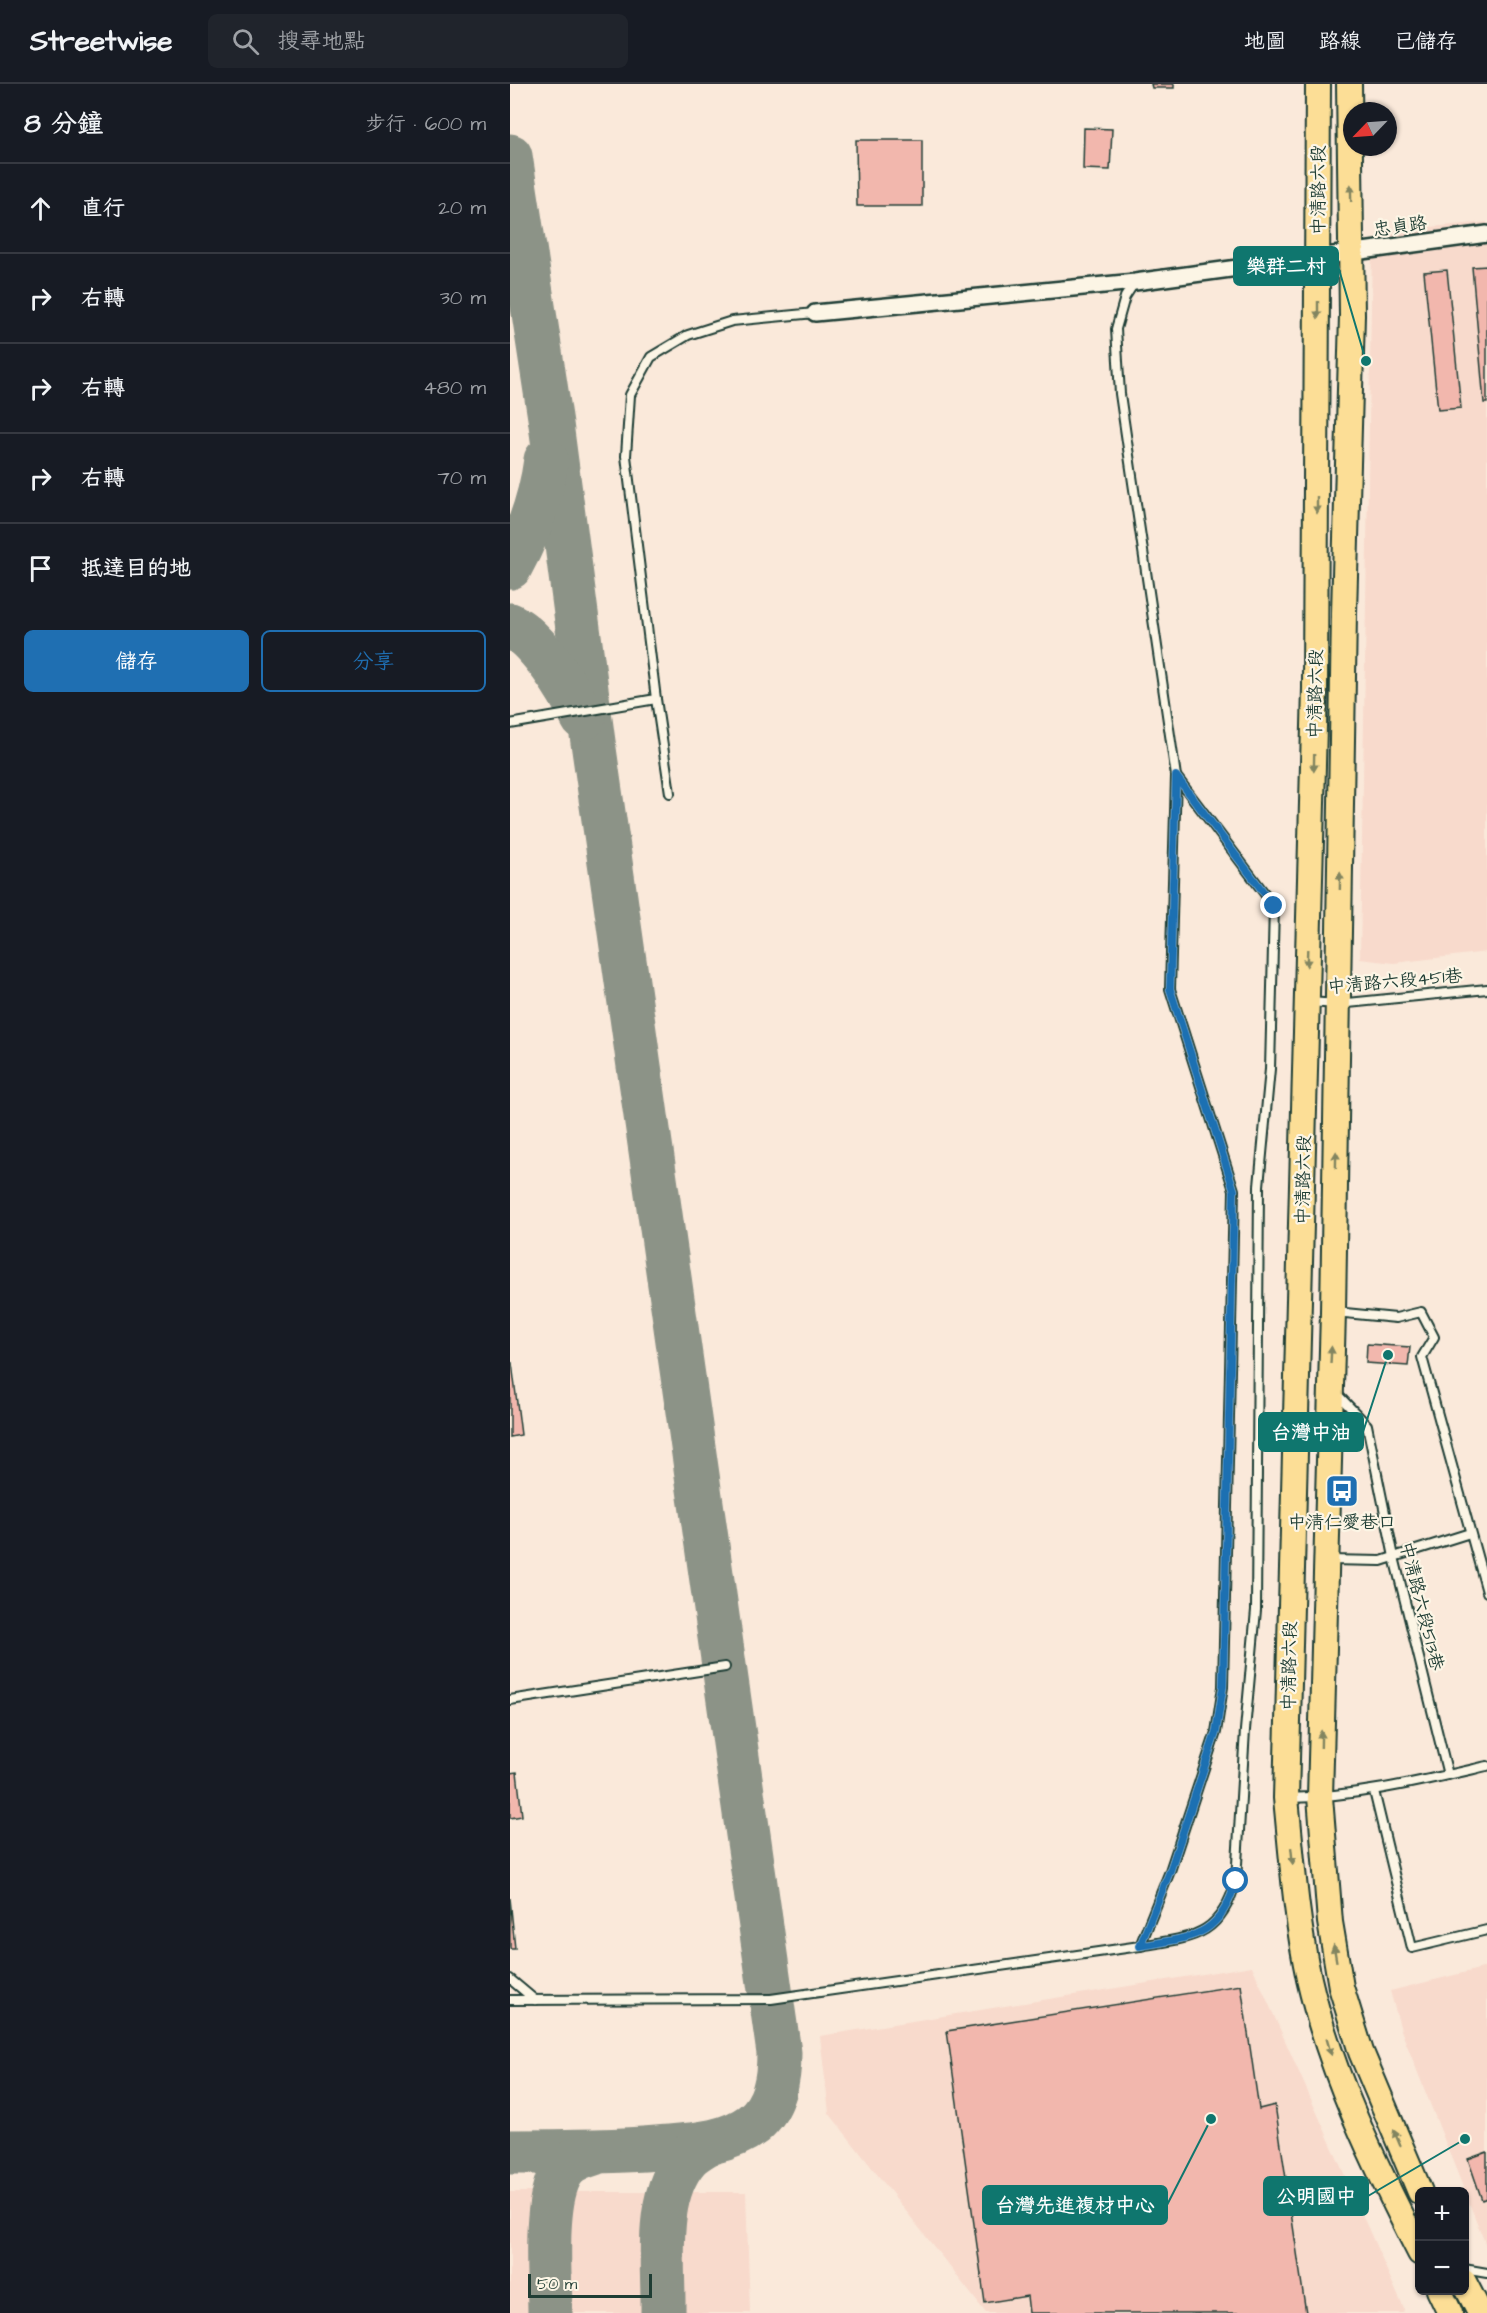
<!DOCTYPE html>
<html lang="zh-TW">
<head>
<meta charset="utf-8">
<style>
  :root { --surface:#171b24; --page:#20242c; --text:#f1f3f6; --muted:#9ea1a6; --line:#363941; --accent:#1f6fb2 }
  body { margin:0; font-family:"Architects Daughter","LXGW WenKai TC",sans-serif; background:var(--page); color:var(--text) }
  .controls { position:absolute; right:18px; bottom:18px; display:grid; overflow:hidden; border-radius:9px; box-shadow:0 2px 4px #0004 }
  .controls button { width:54px; height:54px; display:grid; place-items:center; padding:0; border:0; border-bottom:2px solid var(--line); background:var(--surface); color:var(--text); font:30px sans-serif }
  .compass { position:absolute; left:833px; top:18px; width:54px; height:54px; border-radius:50%; background:var(--surface); box-shadow:0 2px 4px #0004; rotate:245deg }
  .scale { position:absolute; left:18px; bottom:15px; width:124px; box-sizing:border-box; padding-left:6px; border:3px solid #1f3d34; border-top:0; font-size:16px; line-height:21px; white-space:nowrap; color:#1f3d34; -webkit-text-stroke:4px #fcf5e5; paint-order:stroke }
  .stop { position:absolute; width:18px; height:18px; margin:-14px; border:4px solid #1f6fb2; border-radius:50%; background:#fff }
  .stop.end { background:#1f6fb2; border-color:#fff; box-shadow:0 2px 6px #0008 }
  .list { margin:0; padding:0; list-style:none }
  h2 { display:flex; justify-content:space-between; align-items:center; height:78px; margin:0; padding:0 24px; font-size:26px }
  h2 small { font-size:20px; font-weight:400; color:var(--muted) }
  .list li { display:grid; grid-template-columns:39px 1fr auto; gap:18px; align-items:center; box-sizing:border-box; height:90px; padding:0 24px; border-top:2px solid var(--line) }
  .list b { display:block; font-size:22px; white-space:nowrap }
  .list em { font-size:20px; font-style:normal; color:var(--muted) }
  .actions { display:flex; gap:12px; padding:18px 24px }
  .actions a { flex:1; padding:14px 0; border:2px solid var(--accent); border-radius:9px; text-align:center; font-size:21px; color:var(--accent) }
  .actions .main { background:var(--accent); color:#fff }
  .icon { flex:none; width:33px; height:33px; fill:none; stroke:currentColor; stroke-width:2; stroke-linecap:round; stroke-linejoin:round }
  .map { position:relative; flex:none; width:977px; height:2229px; overflow:hidden }
  header { display:flex; align-items:center; gap:36px; box-sizing:border-box; height:84px; padding:0 30px; background:var(--surface); border-bottom:2px solid var(--line) }
  header strong { font-size:28px }
  nav { display:flex; gap:33px; margin-inline-start:auto; font-size:21px }
  .search { width:420px; height:54px; background:var(--page); display:flex; align-items:center; gap:15px; box-sizing:border-box; padding:0 21px; border-radius:9px; color:var(--muted); font-size:22px }
  main { display:flex }
  aside { flex:1; background:var(--surface) }
  .map>svg:first-child { display:block }
</style>
</head>
<body>
<header>
<strong>Streetwise</strong>
<div class="search"><svg class="icon" aria-label="search" viewBox="0 0 24 24"><circle cx="10" cy="10" r="6"/><path d="M15 15l6 6"/></svg>搜尋地點</div>
<nav><a>地圖</a><a>路線</a><a>已儲存</a></nav>
</header>
<main>
<aside>
<h2>8 分鐘<small>步行 · 600 m</small></h2>
<ul class="list">
<li><svg class="icon" aria-label="ahead" viewBox="0 0 24 24"><path d="M12 20V5M6 11l6-6 6 6"/></svg><div><b>直行</b></div><em>20 m</em></li>
<li><svg class="icon" aria-label="right" viewBox="0 0 24 24"><path d="M7 20v-9h11M14 6l5 5-5 5"/></svg><div><b>右轉</b></div><em>30 m</em></li>
<li><svg class="icon" aria-label="right" viewBox="0 0 24 24"><path d="M7 20v-9h11M14 6l5 5-5 5"/></svg><div><b>右轉</b></div><em>480 m</em></li>
<li><svg class="icon" aria-label="right" viewBox="0 0 24 24"><path d="M7 20v-9h11M14 6l5 5-5 5"/></svg><div><b>右轉</b></div><em>70 m</em></li>
<li><svg class="icon" aria-label="arrive" viewBox="0 0 24 24"><path d="M6 21V4h12l-3 4 3 4H6"/></svg><div><b>抵達目的地</b></div></li>
</ul>
<div class="actions"><a class="main">儲存</a><a>分享</a></div>
</aside>
<div class="map">
<svg width="977" height="2229" viewBox="0 0 977 2229">
  <rect width="100%" height="100%" fill="#fae9da"/>
  <filter id="ink" filterUnits="userSpaceOnUse"><feTurbulence type="fractalNoise" baseFrequency=".0167" numOctaves="2"/><feDisplacementMap in="SourceGraphic" scale="12" xChannelSelector="R" yChannelSelector="G"/><feConvolveMatrix kernelMatrix="1 2 1 2 8 2 1 2 1" color-interpolation-filters="sRGB"/></filter>
  <g filter="url(#ink)">
    <g fill="#f8dacc">
      <polygon points="977,138 977,868 884,879 850,875 862,162 876,147"/>
      <polygon points="742,1882 894,2225 893,2229 476,2229 319,2029 310,1952"/>
      <polygon points="977,1883 977,2164 891,1946 880,1907"/>
      <polygon points="236,2108 240,2229 0,2229 0,2108"/>
    </g>
    <g fill="none" stroke-linecap="round" stroke-linejoin="round">
      <g stroke="#8c9387" stroke-width="45">
        <path d="M0,72l41,268 42,318 186,1311c0,26 -4,53 -26,71 -28,21 -63,21 -96,24 -49,4 -98,4 -147,4"/>
        <path d="M0,483c19,-34 31,-69 36,-107"/>
        <path d="M0,541c29,15 59,64 73,93"/>
        <path d="M40,2229c0,-36 -8,-116 14,-144 8,-10 21,-13 33,-17"/>
        <path d="M153,2229c1,-48 -10,-117 25,-156 5,-5 12,-9 18,-13"/>
      </g>
    </g>
    <g fill="#f2b7ad" stroke="#1f3d34" stroke-width="1.5">
      <polygon points="641,0 664,0 664,4 642,4"/>
      <polygon points="574,44 602,45 600,86 573,85"/>
      <polygon points="346,56 412,56 412,122 347,122"/>
      <polygon points="977,182 977,319 974,319 962,183"/>
      <polygon points="937,186 951,324 928,326 914,188"/>
      <polygon points="857,1260 900,1263 898,1282 856,1279"/>
      <polygon points="2,1279 11,1351 0,1353 0,1280"/>
      <polygon points="7,1688 12,1732 0,1734 0,1689"/>
      <polygon points="0,1814 5,1865 0,1865"/>
      <polygon points="731,1901 749,2025 765,2021 796,2229 519,2229 517,2212 475,2219 437,1947"/>
      <polygon points="977,2068 977,2114 972,2116 958,2075"/>
    </g>
    <g fill="none" stroke-linecap="round" stroke-linejoin="round">
      <defs>
        <g id="lane">
          <polyline points="0,640 146,615"/>
          <polyline points="160,709 146,615 116,372 120,311 141,273 178,251 222,237 305,229"/>
          <polyline points="799,918 828,920 977,905"/>
          <polyline points="825,1228 886,1234 911,1228 924,1253 912,1273 977,1508"/>
          <polyline points="826,1309 857,1341 884,1473 938,1691"/>
          <polyline points="819,1476 871,1477 960,1449"/>
          <polyline points="0,1616 215,1583"/>
          <polyline points="864,1707 902,1864 977,1846"/>
          <path d="M778,1714c68,-1 133,-17 199,-32"/>
          <path d="M630,1862c51,-9 80,-8 96,-65l9,-151 11,-120 3,-424 11,-117 4,-163 -98,-130"/>
          <polyline points="0,1895 25,1916"/>
          <polyline points="0,1916 261,1915 630,1862 660,1787 706,1648 713,1603 724,1106 660,905 666,692 610,310 606,245 615,213 624,199"/>
          <polyline points="954,2185 977,2189"/>
        </g>
        <polyline id="street" points="305,229 625,198 977,150"/>
        <g id="primary">
          <path d="M808,0l-3,604 -29,1110c6,60 10,121 23,181 22,96 66,186 111,274"/>
          <polyline points="839,0 842,231 834,529 823,1228 810,1713 820,1838 831,1903 851,1968 910,2108"/>
          <polyline points="954,2198 970,2229"/>
          <polyline points="929,2206 940,2229"/>
        </g>
      </defs>
      <use href="#lane" stroke="#1f3d34" stroke-width="12"/>
      <use href="#street" stroke="#1f3d34" stroke-width="20"/>
      <use href="#primary" stroke="#1f3d34" stroke-width="28"/>
      <use href="#lane" stroke="#fcf5e5" stroke-width="8"/>
      <use href="#street" stroke="#fcf5e5" stroke-width="15"/>
      <use href="#primary" stroke="#fcde96" stroke-width="24"/>
    </g>
    <defs><path id="oneway-solid" d="M-6-.8H1V-3.2L6.5 0L1 3.2V.8H-6Z" transform="scale(1.5)"/></defs>
    <g fill="#828560">
      <use href="#oneway-solid" transform="translate(841 109) rotate(-91)"/>
      <use href="#oneway-solid" transform="translate(808 226) rotate(90)"/>
      <use href="#oneway-solid" transform="translate(807 421) rotate(90)"/>
      <use href="#oneway-solid" transform="translate(804 679) rotate(91)"/>
      <use href="#oneway-solid" transform="translate(830 797) rotate(-89)"/>
      <use href="#oneway-solid" transform="translate(797 874) rotate(92)"/>
      <use href="#oneway-solid" transform="translate(826 1076) rotate(-89)"/>
      <use href="#oneway-solid" transform="translate(821 1271) rotate(-87)"/>
      <use href="#oneway-solid" transform="translate(811 1655) rotate(-89)"/>
      <use href="#oneway-solid" transform="translate(782 1772) rotate(84)"/>
      <use href="#oneway-solid" transform="translate(825 1869) rotate(-100)"/>
      <use href="#oneway-solid" transform="translate(819 1963) rotate(74)"/>
      <use href="#oneway-solid" transform="translate(887 2054) rotate(-113)"/>
    </g>
  </g>
  <g fill="none" stroke-linecap="round" stroke-linejoin="round" filter="url(#ink)">
    <path stroke="#1f6fb2" stroke-width="8" d="M726,1797c-16,57 -44,56 -96,65l30,-75 46,-139 7,-45 11,-497 -64,-201 6,-213 98,130"/>
  </g>
  <defs>
    <symbol id="bus-square" viewBox="-11 -11 22 22"><rect x="-9" y="-9" width="18" height="18" rx="4" fill="#1f6fb2" stroke="#fcf5e5"/><path d="M-5-6H5V4H4V6H2V4H-2V6H-4V4H-5ZM-3.5-4V0h7V-4ZM-3.5 1.2v1.5H-2V1.2ZM2 1.2v1.5H3.5V1.2Z" fill="#fff"/></symbol>
  </defs>
  <g fill-rule="evenodd">
    <use href="#bus-square" x="813" y="1388" width="38" height="38"/>
  </g>
  <g text-anchor="middle" stroke-width="4.5" stroke-linejoin="round" paint-order="stroke">
    <g font-size="18" fill="#1f3d34" stroke="#fcf5e5">
      <text transform="translate(808 106) rotate(-90)" y="6">中清路六段</text>
      <text transform="translate(890 142) rotate(-8)" y="6">忠貞路</text>
      <text transform="translate(805 610) rotate(-89)" y="6">中清路六段</text>
      <text transform="translate(885 897) rotate(-5)" y="6">中清路六段451巷</text>
      <text transform="translate(793 1096) rotate(-89)" y="6">中清路六段</text>
      <text transform="translate(912 1522) rotate(76)" y="6">中清路六段513巷</text>
      <text transform="translate(779 1582) rotate(-89)" y="6">中清路六段</text>
    </g>
    <g font-size="18" fill="#1f3d34" stroke="#fcf5e5">
      <text x="832" y="1444">中清仁愛巷口</text>
    </g>
  </g>
  <path fill="none" stroke="#0f766e" stroke-width="2" d="M856 277L828 182M878 1271L853 1348M955 2055L858 2112M701 2035L657 2121"/>
  <g fill="#0f766e" stroke="#fcf5e5" stroke-width="2">
    <circle cx="856" cy="277" r="6"/>
    <circle cx="878" cy="1271" r="6"/>
    <circle cx="955" cy="2055" r="6"/>
    <circle cx="701" cy="2035" r="6"/>
  </g>
  <g fill="#0f766e" stroke="#0f766e" stroke-width="2">
    <rect x="724" y="163" width="104" height="38" rx="6"/>
    <rect x="749" y="1329" width="104" height="38" rx="6"/>
    <rect x="754" y="2093" width="104" height="38" rx="6"/>
    <rect x="473" y="2102" width="184" height="38" rx="6"/>
  </g>
  <g font-size="20" text-anchor="middle" font-weight="bold" fill="#fff">
    <text x="776" y="189">樂群二村</text>
    <text x="801" y="1355">台灣中油</text>
    <text x="806" y="2119">公明國中</text>
    <text x="565" y="2128">台灣先進複材中心</text>
  </g>
</svg>
<div class="controls">
<button>+</button>
<button>−</button>
</div>
<svg class="compass" viewBox="-18 -18 36 36"><path d="M0-13l5 13h-10z" fill="#e53935"/><path d="M0 13l5-13h-10z" fill="#9ea1a6"/></svg>
<div class="scale">50 m</div>
<div class="stop" style="left:726px;top:1797px"></div>
<div class="stop end" style="left:764px;top:822px"></div>
</div>
</main>
</body>
</html>
